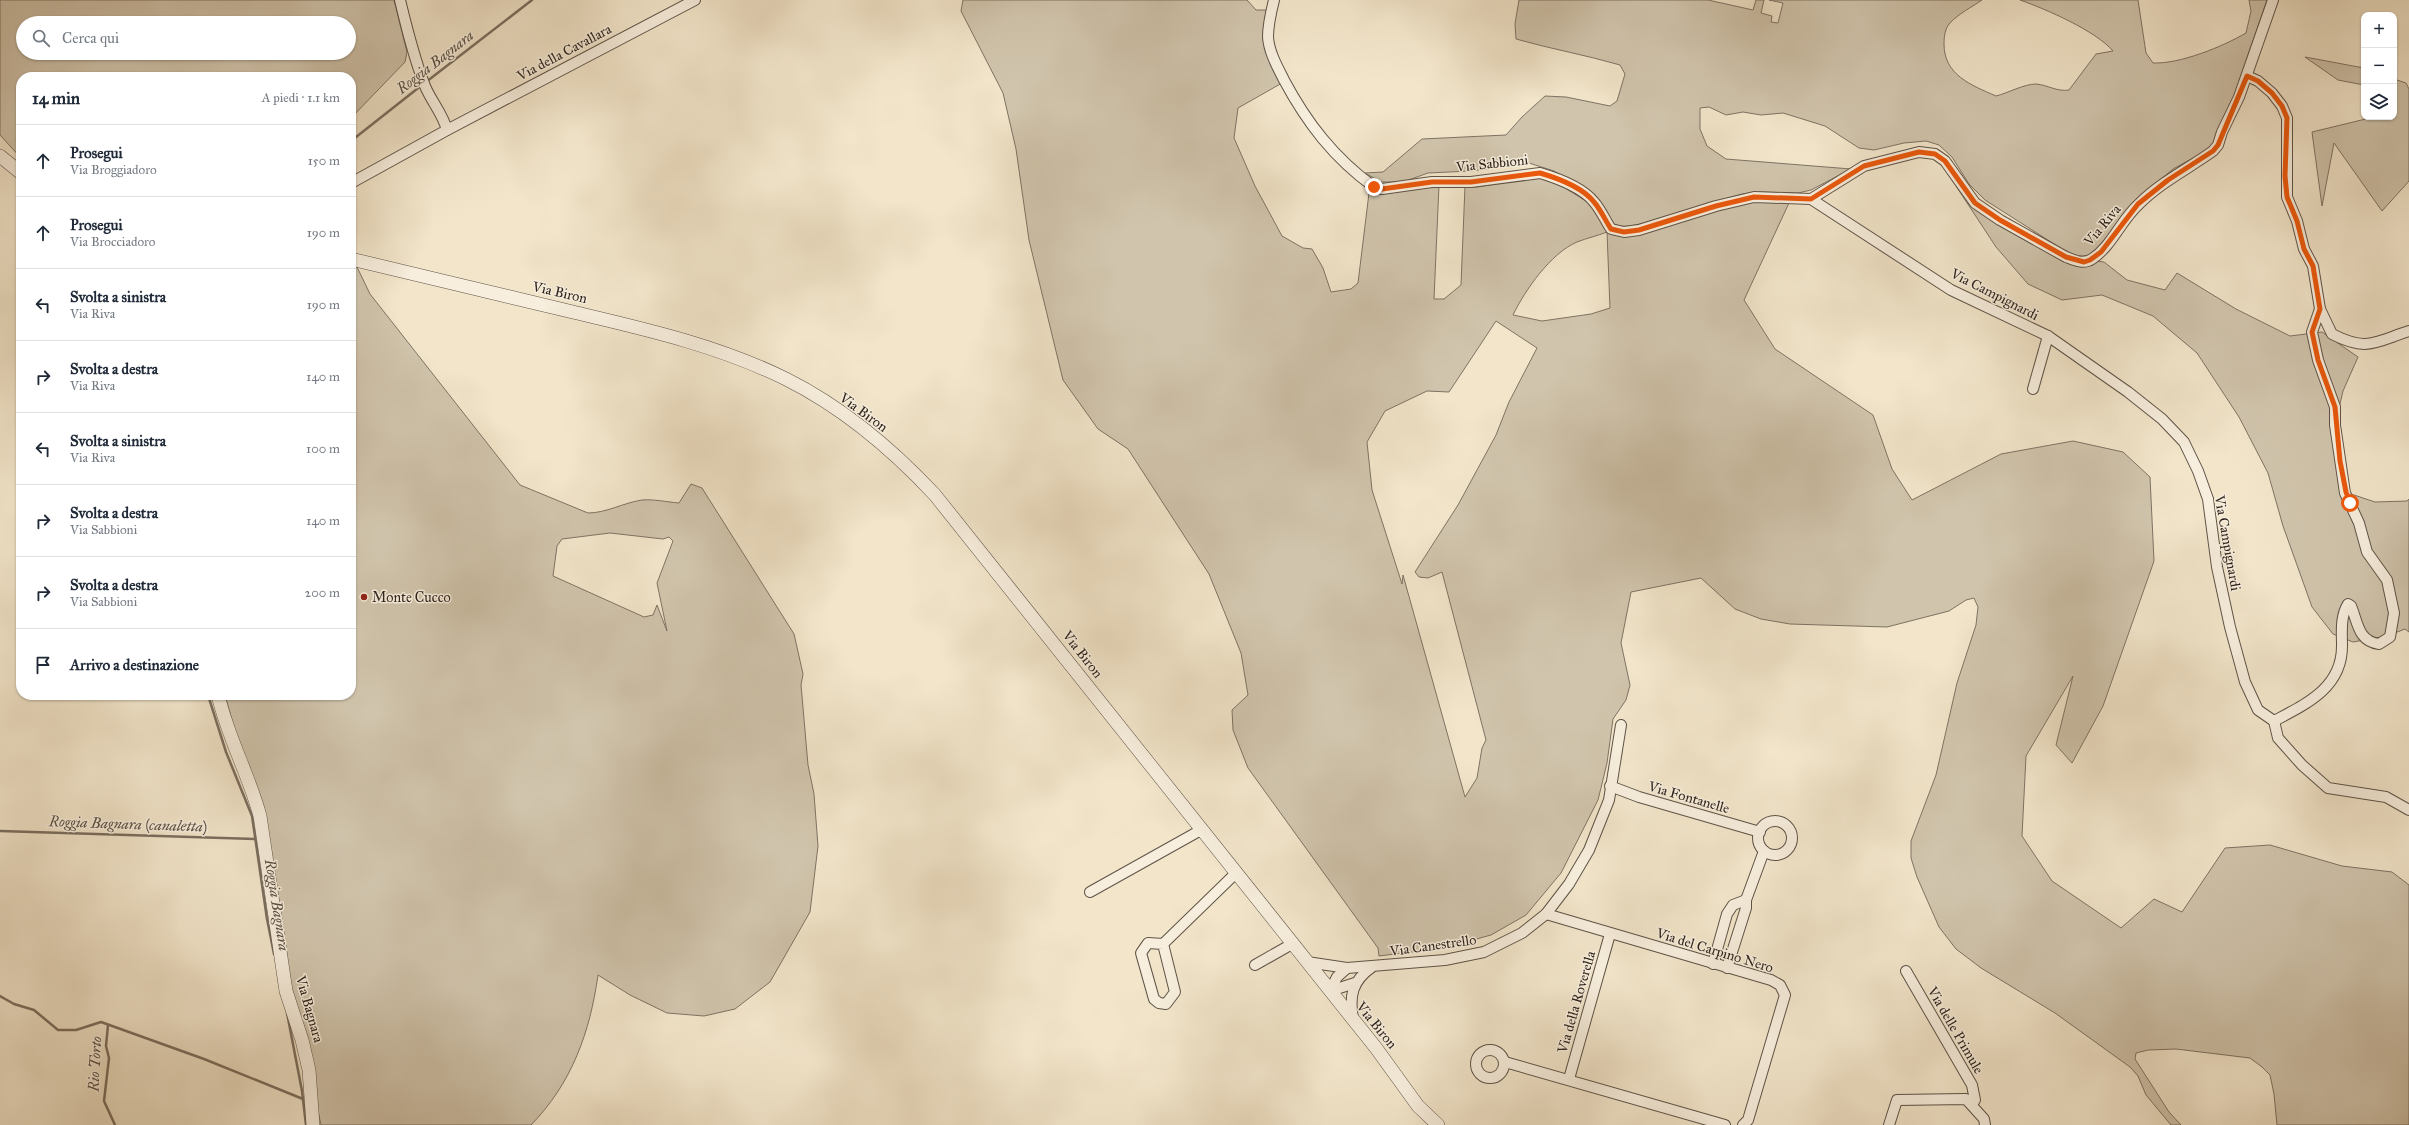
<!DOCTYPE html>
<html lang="it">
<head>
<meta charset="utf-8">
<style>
  :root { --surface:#fff; --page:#f6f6f7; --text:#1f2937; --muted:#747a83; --line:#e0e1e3 }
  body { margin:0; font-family:"IM FELL Great Primer",serif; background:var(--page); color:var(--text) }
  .controls { position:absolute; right:12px; top:12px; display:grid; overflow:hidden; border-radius:8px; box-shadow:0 1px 3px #0004 }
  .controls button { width:36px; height:36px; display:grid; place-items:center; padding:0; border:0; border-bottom:1px solid var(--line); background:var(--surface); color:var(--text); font:20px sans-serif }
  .stop { position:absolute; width:12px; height:12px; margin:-9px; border:3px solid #ea580c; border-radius:50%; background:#fff }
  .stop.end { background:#ea580c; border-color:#fff; box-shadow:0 1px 4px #0008 }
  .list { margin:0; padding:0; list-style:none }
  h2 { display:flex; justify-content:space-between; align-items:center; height:52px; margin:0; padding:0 16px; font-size:17px }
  h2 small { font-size:13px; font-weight:400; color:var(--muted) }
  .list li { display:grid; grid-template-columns:26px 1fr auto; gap:12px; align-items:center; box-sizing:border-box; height:72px; padding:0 16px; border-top:1px solid var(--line) }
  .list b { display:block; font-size:15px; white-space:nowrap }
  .list p { margin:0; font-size:13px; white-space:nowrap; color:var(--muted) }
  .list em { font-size:13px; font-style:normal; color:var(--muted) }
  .icon { flex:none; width:22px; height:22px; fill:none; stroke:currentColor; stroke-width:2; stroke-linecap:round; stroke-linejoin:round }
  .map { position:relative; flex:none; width:2409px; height:1125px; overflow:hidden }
  .search { position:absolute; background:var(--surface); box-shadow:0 1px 3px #0004; left:16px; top:16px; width:340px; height:44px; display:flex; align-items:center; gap:10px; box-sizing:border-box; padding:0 14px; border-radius:22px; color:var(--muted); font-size:15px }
  .panel { position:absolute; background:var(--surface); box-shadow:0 1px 3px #0004; left:16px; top:72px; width:340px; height:628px; border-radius:16px }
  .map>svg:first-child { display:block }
</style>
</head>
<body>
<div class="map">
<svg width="2409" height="1125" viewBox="0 0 2409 1125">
  <rect width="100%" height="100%" fill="#f2e5ca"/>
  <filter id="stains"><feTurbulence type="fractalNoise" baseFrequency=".005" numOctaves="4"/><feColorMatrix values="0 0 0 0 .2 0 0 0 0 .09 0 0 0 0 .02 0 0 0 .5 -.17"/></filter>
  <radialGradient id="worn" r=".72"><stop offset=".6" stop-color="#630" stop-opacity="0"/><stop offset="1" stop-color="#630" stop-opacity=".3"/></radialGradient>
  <g fill="#d0c4ac" stroke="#7e7364" fill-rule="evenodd">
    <path d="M0,0h394l13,52 -2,10 -54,56v-41h-330v81l-21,-23zM23,23h326v30h-326z"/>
    <path d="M963,0h284l9,10h11l15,73 -44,25 -4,30 21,48 27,50 21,12 9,1 11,19 8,24 20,-3 7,-6 11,-90 -2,-4 23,4 49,-8 -5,114h10l17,-14 4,-99 12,1 62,-10 26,11 26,16 25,31 141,-36 32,4 -45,97 31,49 98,66 19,54 20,31 89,-46 72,-13 50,11 27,25 4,84 -51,145 -31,57 -16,-18 17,-69 -47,80 -4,80 30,45 69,47 33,-29 28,13 43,-64 45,-3 72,21 50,6 17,13v240h-132l-3,-31 -4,-19 -8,-8 -12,-9 -74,-9 -28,1 -12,3 -1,6 34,53 12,13h-10l-25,-30 -8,-19 -8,-9 -75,-54 -74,-45 -25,-19 -17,-22 -22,-50 -6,-19v-17l25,-66 21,-92 19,-58 2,-18 -4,-9 -8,2 -17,11 -62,16 -97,-3 -29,-5 -26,-10 -34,-31 -70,14 -10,51 9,42 -4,15 -13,19 -6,44 -9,37 -37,73 -35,42 -35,20 -47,13 -65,8 -1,-8 -130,-180 -15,-38 -1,-20 16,-15 -7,-42 -32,-79 -81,-125 -30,-20 -35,-49 -34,-140 -13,-91 -13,-56 -42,-82zM1607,232l3,76 -19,6 -49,7 -29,-6c12,-25 38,-62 64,-73 10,-4 20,-6 30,-10zM1496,321l41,27 -28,54 -13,33 -38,70 -43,67 4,5 9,1 14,-6 44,168 -4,8 -5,30 -12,19 -62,-222 -1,9 -30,-94 -5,-48 18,-31 42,-20 22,1z"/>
    <path d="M1519,0h189l45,10 3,-10h8l-3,13 11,3 -1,6 7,1 5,-20 -14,-3h213c-10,7 -24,14 -32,23 -5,5 -6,14 -6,21 0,31 27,41 52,52 12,-3 28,-12 40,-12 12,1 21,8 33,6l27,-36 17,-3c-17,-20 -67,-42 -93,-51h118l8,53 7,10c27,1 69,-16 93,-30l5,-22 -2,-11h18l-34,99 -19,43 -8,9 -33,18 -44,38 -33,44 -8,5h-10l-16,-7 -77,-49 -16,-16 -17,-27 -13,-12 -13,-4 -22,2 -30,7 -15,-2 -34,-22 -42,-13 -22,2 -18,-3 -17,3 -17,-8 -9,1v21l7,17 19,13 125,10 -40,21 -13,3 -36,-1 -20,2 -102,30c-10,2 -19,5 -29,-2l-30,-36 -27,-15 -25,-8 -58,8 -43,2 -25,9h-22l-16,-9 18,-1 39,-33 84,-4 16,-18 23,-21 21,1 44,9 7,-5 8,-27 -5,-9c-34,-10 -69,-16 -104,-26l-1,-15z"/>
    <polygon points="2305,57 2364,68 2364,85 2338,80"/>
    <polygon points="2394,79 2406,83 2409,89 2409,181 2382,211 2334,143 2322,206 2312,132 2374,117 2394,117"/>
    <polygon points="1935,154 1967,194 2066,257 2104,262 2127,280 2165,290 2177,273 2236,309 2290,336 2322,332 2358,357 2343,391 2335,425 2345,492 2375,502 2407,501 2409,499 2409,632 2405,629 2387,636 2353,642 2333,634 2312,607 2283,526 2268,473 2239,417 2197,353 2153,316 2102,295 2062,300 2028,284 1996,247"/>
    <path d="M351,266l6,1 13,27 150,191 68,28c18,0 35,-10 54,-13 12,-1 25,2 37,3l12,-19 11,4 92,146 9,40 -2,11 7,80 6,29 4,52 -8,66 -40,70 -35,27 -31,7 -37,-3 -37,-18 -32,-20c-8,57 -26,108 -67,150h-210l-85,-391 -11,-39h126zM610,533l53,6 6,-2 4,4 -16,42 10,48 -10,-26 -4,10 -9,2 -91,-41 4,-30 5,-7z"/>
  </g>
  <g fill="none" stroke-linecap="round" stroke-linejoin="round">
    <g stroke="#7b6f60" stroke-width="2.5">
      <polyline points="426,82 532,0"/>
      <polyline points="351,141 422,85"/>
      <polyline points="208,695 226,752 252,816 267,919 274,954"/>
      <polyline points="0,831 255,839"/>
      <polyline points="0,996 14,1004 34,1010 58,1030 76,1030 101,1022 204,1059 303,1099"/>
      <polyline points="287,1013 302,1091 306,1125"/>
      <polyline points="108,1025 106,1046 109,1058 104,1101 115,1125"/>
    </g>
    <defs>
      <g id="minor">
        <path d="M400,0c7,29 14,58 25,86 6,15 18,28 22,44"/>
        <path d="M1274,0c-3,12 -6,24 -6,37 1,15 9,29 16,43 23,43 50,78 90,107l8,2 50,-7h39l69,-9c17,5 43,15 54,29 7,8 11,18 17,27l13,3 15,-2 77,-24 38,-9 57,2 140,91 97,46 80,56 34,27 22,23 14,29 10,28 9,68 13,60 15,55 13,28 16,11"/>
        <path d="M2247,76l11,5 14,12 10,13 5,12v79l10,24 7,28 9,17 7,43 12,25c35,18 43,8 77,-3"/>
        <polyline points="351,183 447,130 695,0"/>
        <path d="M1811,199l53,-33 55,-14 16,2 10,7 30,42 25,17 66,37c8,3 17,8 26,2 20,-13 29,-39 47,-55 22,-22 49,-35 74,-53l5,-6 4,-13 17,-35 34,-97"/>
        <polyline points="2033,389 2048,336"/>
        <path d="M2274,721c32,-17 68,-33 68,-75 0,-14 -2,-29 6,-42l3,2c7,17 7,35 28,38l11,-7 4,-24 -7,-33 -20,-28 -8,-29 -14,-30 -10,-68v-18l-17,-47 -6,-28 8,-23"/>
        <polyline points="2274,721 2278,738 2302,765 2328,788 2386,797 2409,810"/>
        <polyline points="1610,786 1639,797 1760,832"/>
        <circle cx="1775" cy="838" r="17"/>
        <polyline points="1090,892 1201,830"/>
        <polyline points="1546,914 1771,980 1780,985 1785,995 1748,1120 1743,1125"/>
        <polyline points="1163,944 1175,992 1166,1004 1159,1003 1154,999 1141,953 1148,943 1163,944 1236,873"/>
        <polyline points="1307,962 1347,968 1445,960 1484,952 1522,933 1546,914 1569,884 1589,850 1609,800 1621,725"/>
        <polyline points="1713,964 1727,914 1733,905 1746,900"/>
        <polyline points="1255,965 1292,944"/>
        <polyline points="1727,968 1746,908 1746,900 1764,851"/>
        <polyline points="1906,971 1972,1085 1975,1100 1972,1104"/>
        <polyline points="1330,991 1337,977 1347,968"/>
        <polyline points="1330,991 1355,983"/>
        <path d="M1353,1019c-4,-23 -1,-38 19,-52"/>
        <circle cx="1490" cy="1064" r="14"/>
        <polyline points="1505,1062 1725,1125"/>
        <polyline points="1569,1079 1610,934"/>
        <polyline points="1889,1125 1897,1100 1966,1099 1984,1119 1985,1125"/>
      </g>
      <g id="tertiary">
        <polyline points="0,156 21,173"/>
        <path d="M351,259c75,18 151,36 226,54 72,17 142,33 209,66 56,28 107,71 149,116l441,553 42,58 20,19"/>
        <path d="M218,695c10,43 31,80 42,121l26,175 16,49 7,30 4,55"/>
      </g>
    </defs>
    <use href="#minor" stroke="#5e5347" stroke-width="12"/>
    <use href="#tertiary" stroke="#5e5347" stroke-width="14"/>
    <use href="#minor" stroke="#f7eedd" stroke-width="10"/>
    <use href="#tertiary" stroke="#f7eedd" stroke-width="13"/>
  </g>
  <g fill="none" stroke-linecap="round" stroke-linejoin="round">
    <path stroke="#ea580c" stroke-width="5" d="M1374,187l8,2 50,-7h39l69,-9c17,5 43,15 54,29 7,8 11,18 17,27l13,3 15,-2 77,-24 38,-9 57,2 53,-33 55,-14 16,2 10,7 30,42 25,17 66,37 18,5 6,-2 11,-8 37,-48 30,-24 45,-29 5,-6 29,-69 11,5 14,12 10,13 5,12 -2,58 2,21 10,24 7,28 9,17 7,43 -8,23 6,28 17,47 5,54 6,31 4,11"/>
  </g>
  <circle fill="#8f2418" stroke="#f7eedd" stroke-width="1.5" cx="364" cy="597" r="4"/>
  <g text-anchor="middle" stroke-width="3" stroke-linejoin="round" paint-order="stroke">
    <g font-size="14" fill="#2c221b" stroke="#f7eedd">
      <text transform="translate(564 52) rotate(-28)" y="5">Via della Cavallara</text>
      <text transform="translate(1492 163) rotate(-6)" y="5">Via Sabbioni</text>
      <text transform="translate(2102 225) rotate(-50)" y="5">Via Riva</text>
      <text transform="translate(560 292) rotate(13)" y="5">Via Biron</text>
      <text transform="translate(1995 294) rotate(27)" y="5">Via Campignardi</text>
      <text transform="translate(864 412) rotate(36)" y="5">Via Biron</text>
      <text transform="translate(2228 543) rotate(80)" y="5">Via Campignardi</text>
      <text transform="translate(1083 654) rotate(52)" y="5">Via Biron</text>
      <text transform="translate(1689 797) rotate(16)" y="5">Via Fontanelle</text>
      <text transform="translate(1433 945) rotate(-8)" y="5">Via Canestrello</text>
      <text transform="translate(1715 950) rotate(17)" y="5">Via del Carpino Nero</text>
      <text transform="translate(1576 1002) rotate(-74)" y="5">Via della Roverella</text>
      <text transform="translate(310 1009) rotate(74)" y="5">Via Bagnara</text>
      <text transform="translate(1377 1025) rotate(51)" y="5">Via Biron</text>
      <text transform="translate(1956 1030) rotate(60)" y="5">Via delle Primule</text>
    </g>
    <g font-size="14" fill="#2c221b" stroke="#f7eedd" text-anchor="start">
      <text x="372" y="602">Monte Cucco</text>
    </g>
    <g font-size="15" font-style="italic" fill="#5a4f43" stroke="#f7eedd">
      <text transform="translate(435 62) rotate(-38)" y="5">Roggia Bagnara</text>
      <text transform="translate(128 824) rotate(2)" y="5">Roggia Bagnara (canaletta)</text>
      <text transform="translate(277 905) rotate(81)" y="5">Roggia Bagnara</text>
      <text transform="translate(95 1064) rotate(-87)" y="5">Rio Torto</text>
    </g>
  </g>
  <rect width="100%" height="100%" filter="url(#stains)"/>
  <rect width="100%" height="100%" fill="url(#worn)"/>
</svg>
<div class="controls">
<button>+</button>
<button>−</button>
<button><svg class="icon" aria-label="layers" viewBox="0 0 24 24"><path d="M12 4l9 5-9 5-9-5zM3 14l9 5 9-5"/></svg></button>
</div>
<div class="stop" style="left:2350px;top:503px"></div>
<div class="stop end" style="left:1374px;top:187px"></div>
<div class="search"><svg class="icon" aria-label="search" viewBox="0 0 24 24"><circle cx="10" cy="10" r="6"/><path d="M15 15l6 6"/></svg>Cerca qui</div>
<section class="panel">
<h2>14 min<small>A piedi · 1.1 km</small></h2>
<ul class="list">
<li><svg class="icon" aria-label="ahead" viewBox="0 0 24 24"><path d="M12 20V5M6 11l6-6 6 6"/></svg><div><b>Prosegui</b><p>Via Broggiadoro</p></div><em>150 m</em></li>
<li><svg class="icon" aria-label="ahead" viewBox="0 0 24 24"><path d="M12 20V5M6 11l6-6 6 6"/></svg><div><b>Prosegui</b><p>Via Brocciadoro</p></div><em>190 m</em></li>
<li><svg class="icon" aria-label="left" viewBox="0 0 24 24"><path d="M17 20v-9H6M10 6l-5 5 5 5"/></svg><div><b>Svolta a sinistra</b><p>Via Riva</p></div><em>190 m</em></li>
<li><svg class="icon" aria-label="right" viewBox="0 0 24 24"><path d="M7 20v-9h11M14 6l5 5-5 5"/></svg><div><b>Svolta a destra</b><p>Via Riva</p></div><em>140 m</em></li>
<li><svg class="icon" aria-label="left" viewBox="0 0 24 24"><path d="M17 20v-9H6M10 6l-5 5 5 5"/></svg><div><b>Svolta a sinistra</b><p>Via Riva</p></div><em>100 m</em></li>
<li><svg class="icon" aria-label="right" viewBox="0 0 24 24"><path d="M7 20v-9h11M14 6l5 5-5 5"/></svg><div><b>Svolta a destra</b><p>Via Sabbioni</p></div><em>140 m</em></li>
<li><svg class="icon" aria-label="right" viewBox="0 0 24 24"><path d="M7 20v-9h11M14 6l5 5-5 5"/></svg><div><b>Svolta a destra</b><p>Via Sabbioni</p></div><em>200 m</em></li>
<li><svg class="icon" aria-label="arrive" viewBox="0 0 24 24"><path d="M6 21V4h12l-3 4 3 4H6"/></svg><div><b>Arrivo a destinazione</b></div></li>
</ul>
</section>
</div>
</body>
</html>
